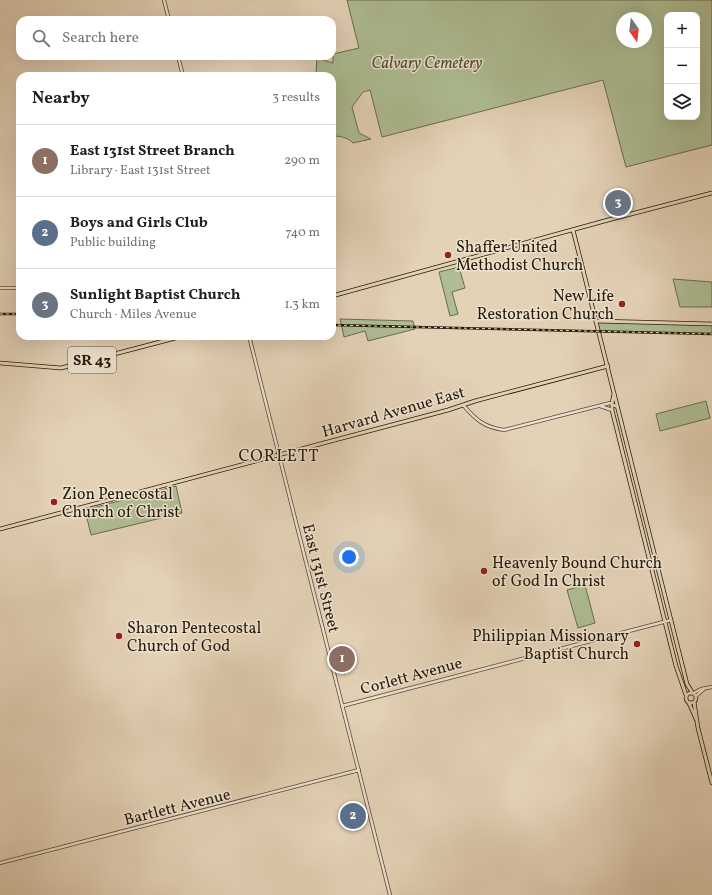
<!DOCTYPE html>
<html lang="en">
<head>
<meta charset="utf-8">
<style>
  :root { --surface:#fff; --page:#f6f6f6; --text:#202124; --muted:#757577; --line:#e0e0e0; --accent:#8f2418 }
  body { margin:0; font-family:Vollkorn,serif; background:var(--page); color:var(--text) }
  .controls { position:absolute; right:12px; top:12px; display:grid; overflow:hidden; border-radius:8px; box-shadow:0 4px 16px #0002 }
  .controls button { width:36px; height:36px; display:grid; place-items:center; padding:0; border:0; border-bottom:1px solid var(--line); background:var(--surface); color:var(--text); font:20px sans-serif }
  .compass { position:absolute; left:616px; top:12px; width:36px; height:36px; border-radius:50%; background:var(--surface); box-shadow:0 4px 16px #0002; rotate:166deg }
  .you { position:absolute; left:349px; top:557px; width:14px; height:14px; margin:-10px; border:3px solid #fff; border-radius:50%; background:#1a73e8; box-shadow:0 0 0 6px #1a73e833 }
  .badge { display:grid; place-items:center; width:26px; height:26px; border-radius:50%; background:var(--accent); color:#fff; font-size:13px; font-weight:700 }
  .pin { position:absolute; translate:-50% -50%; border:2px solid #fff; box-shadow:0 1px 4px #0006 }
  .list { margin:0; padding:0; list-style:none }
  h2 { display:flex; justify-content:space-between; align-items:center; height:52px; margin:0; padding:0 16px; font-size:17px }
  h2 small { font-size:13px; font-weight:400; color:var(--muted) }
  .list li { display:grid; grid-template-columns:26px 1fr auto; gap:12px; align-items:center; box-sizing:border-box; height:72px; padding:0 16px; border-top:1px solid var(--line) }
  .list b { display:block; font-size:15px; white-space:nowrap }
  .list p { margin:0; font-size:13px; white-space:nowrap; color:var(--muted) }
  .list em { font-size:13px; font-style:normal; color:var(--muted) }
  .icon { flex:none; width:22px; height:22px; fill:none; stroke:currentColor; stroke-width:2; stroke-linecap:round; stroke-linejoin:round }
  .map { position:relative; flex:none; width:712px; height:895px; overflow:hidden }
  .search { position:absolute; background:var(--surface); box-shadow:0 4px 16px #0002; left:16px; top:16px; width:320px; height:44px; display:flex; align-items:center; gap:10px; box-sizing:border-box; padding:0 14px; border-radius:12px; color:var(--muted); font-size:15px }
  .panel { position:absolute; background:var(--surface); box-shadow:0 4px 16px #0002; left:16px; top:72px; width:320px; height:268px; border-radius:12px }
  .map>svg:first-child { display:block }
</style>
</head>
<body>
<div class="map">
<svg width="712" height="895" viewBox="0 0 712 895">
  <rect width="100%" height="100%" fill="#e4d2b7"/>
  <filter id="stains"><feTurbulence type="fractalNoise" baseFrequency=".005" numOctaves="4"/><feColorMatrix values="0 0 0 0 .2 0 0 0 0 .09 0 0 0 0 .02 0 0 0 .5 -.17"/></filter>
  <radialGradient id="worn" r=".72"><stop offset=".6" stop-color="#630" stop-opacity="0"/><stop offset="1" stop-color="#630" stop-opacity=".3"/></radialGradient>
  <g fill="#aebd93" stroke="#6a6b4e" fill-rule="evenodd">
    <path d="M347,0h365v145l-86,22 -23,-87 -221,57 -12,-47 -7,2 -11,15 7,26 12,6 -18,4c-6,-6 -13,-7 -21,-7v-60h-29l13,-3 1,-15 16,5v-9l26,-6zM667,15h30v102h-30zM622,18h24v24h-24z"/>
    <polygon points="459,267 465,288 452,292 458,314 450,316 439,272"/>
    <polygon points="673,279 712,282 712,307 680,307"/>
    <polygon points="340,319 413,321 415,329 368,341 365,331 344,337"/>
    <polygon points="596,321 712,324 712,334 599,331"/>
    <polygon points="706,401 710,418 660,431 656,414"/>
    <polygon points="176,486 182,513 91,535 85,510"/>
    <polygon points="585,585 595,623 578,628 567,590"/>
  </g>
  <g fill="none" stroke-linecap="round" stroke-linejoin="round">
    <defs>
      <g id="minor">
        <polyline points="164,0 169,20"/>
        <polyline points="178,56 183,76"/>
        <polyline points="0,288 20,288"/>
        <polyline points="249,336 390,895"/>
        <path d="M463,405c13,15 21,22 41,25l106,-27 7,4"/>
        <polyline points="600,406 612,410"/>
        <polyline points="694,693 701,689 712,687"/>
        <polyline points="696,696 704,689"/>
        <polyline points="342,706 671,620"/>
        <polyline points="0,863 359,770"/>
      </g>
      <g id="major">
        <polyline points="573,230 687,684 692,692"/>
        <polyline points="332,296 608,220 712,193"/>
        <polyline points="596,321 712,324"/>
        <polyline points="0,363 61,368 183,336"/>
        <polyline points="614,394 612,403 612,410 676,666 686,695"/>
        <polyline points="0,529 448,410 475,401 608,366"/>
        <circle cx="691" cy="698" r="5"/>
        <polyline points="694,702 698,728 712,783"/>
        <polyline points="689,703 696,719"/>
      </g>
    </defs>
    <use href="#minor" stroke="#564734" stroke-width="4"/>
    <use href="#major" stroke="#261908" stroke-width="4.5"/>
    <use href="#minor" stroke="#ede2d0" stroke-width="2.5"/>
    <use href="#major" stroke="#e4d2b7" stroke-width="3"/>
    <defs>
      <g id="rail">
        <polyline points="0,314 20,314"/>
        <polyline points="332,325 712,334"/>
      </g>
    </defs>
    <use href="#rail" stroke="#261908" stroke-width="2.5"/>
    <use href="#rail" stroke="#ede2d0" stroke-width="1" stroke-dasharray="3" stroke-linecap="butt"/>
  </g>
  <g fill="#8f2418" stroke="#ede2d0" stroke-width="1.5">
    <circle cx="448" cy="255" r="4"/>
    <circle cx="622" cy="304" r="4"/>
    <circle cx="54" cy="502" r="4"/>
    <circle cx="484" cy="571" r="4"/>
    <circle cx="119" cy="636" r="4"/>
    <circle cx="637" cy="644" r="4"/>
  </g>
  <g text-anchor="middle" stroke-width="3" stroke-linejoin="round" paint-order="stroke">
    <rect fill="#ede2d0" stroke="#625544" stroke-width="1" x="68" y="347" width="48" height="26" rx="3"/>
    <g font-size="15" font-weight="bold" fill="#261908">
      <text x="92" y="365">SR 43</text>
    </g>
    <g font-size="16" font-style="italic" fill="#4f4a32" stroke="#ede2d0">
      <text x="427" y="68">Calvary Cemetery</text>
    </g>
    <g font-size="16" fill="#261908" stroke="#ede2d0" text-anchor="start">
      <text x="456" y="252">Shaffer United<tspan x="456" dy="18">Methodist Church</tspan></text>
      <text x="614" y="301" text-anchor="end">New Life<tspan x="614" dy="18">Restoration Church</tspan></text>
      <text x="62" y="499">Zion Penecostal<tspan x="62" dy="18">Church of Christ</tspan></text>
      <text x="492" y="568">Heavenly Bound Church<tspan x="492" dy="18">of God In Christ</tspan></text>
      <text x="127" y="633">Sharon Pentecostal<tspan x="127" dy="18">Church of God</tspan></text>
      <text x="629" y="641" text-anchor="end">Philippian Missionary<tspan x="629" dy="18">Baptist Church</tspan></text>
    </g>
    <g font-size="16" fill="#261908" stroke="#ede2d0">
      <text transform="translate(393 411) rotate(-16)" y="6">Harvard Avenue East</text>
      <text transform="translate(322 578) rotate(76)" y="6">East 131st Street</text>
      <text transform="translate(411 675) rotate(-15)" y="6">Corlett Avenue</text>
      <text transform="translate(177 806) rotate(-14)" y="6">Bartlett Avenue</text>
    </g>
    <g font-size="17" letter-spacing="1" fill="#261908" stroke="#ede2d0">
      <text x="279" y="461">CORLETT</text>
    </g>
  </g>
  <rect width="100%" height="100%" filter="url(#stains)"/>
  <rect width="100%" height="100%" fill="url(#worn)"/>
</svg>
<div class="controls">
<button>+</button>
<button>−</button>
<button><svg class="icon" aria-label="layers" viewBox="0 0 24 24"><path d="M12 4l9 5-9 5-9-5zM3 14l9 5 9-5"/></svg></button>
</div>
<svg class="compass" viewBox="-18 -18 36 36"><path d="M0-13l5 13h-10z" fill="#e53935"/><path d="M0 13l5-13h-10z" fill="#757577"/></svg>
<div class="you"></div>
<div class="pin badge" style="left:342px;top:659px;background:#8d6e63">1</div>
<div class="pin badge" style="left:353px;top:816px;background:#5c6f8a">2</div>
<div class="pin badge" style="left:618px;top:203px;background:#6b7280">3</div>
<div class="search"><svg class="icon" aria-label="search" viewBox="0 0 24 24"><circle cx="10" cy="10" r="6"/><path d="M15 15l6 6"/></svg>Search here</div>
<section class="panel">
<h2>Nearby<small>3 results</small></h2>
<ul class="list">
<li><span class="badge" style="background:#8d6e63">1</span><div><b>East 131st Street Branch</b><p>Library · East 131st Street</p></div><em>290 m</em></li>
<li><span class="badge" style="background:#5c6f8a">2</span><div><b>Boys and Girls Club</b><p>Public building</p></div><em>740 m</em></li>
<li><span class="badge" style="background:#6b7280">3</span><div><b>Sunlight Baptist Church</b><p>Church · Miles Avenue</p></div><em>1.3 km</em></li>
</ul>
</section>
</div>
</body>
</html>
